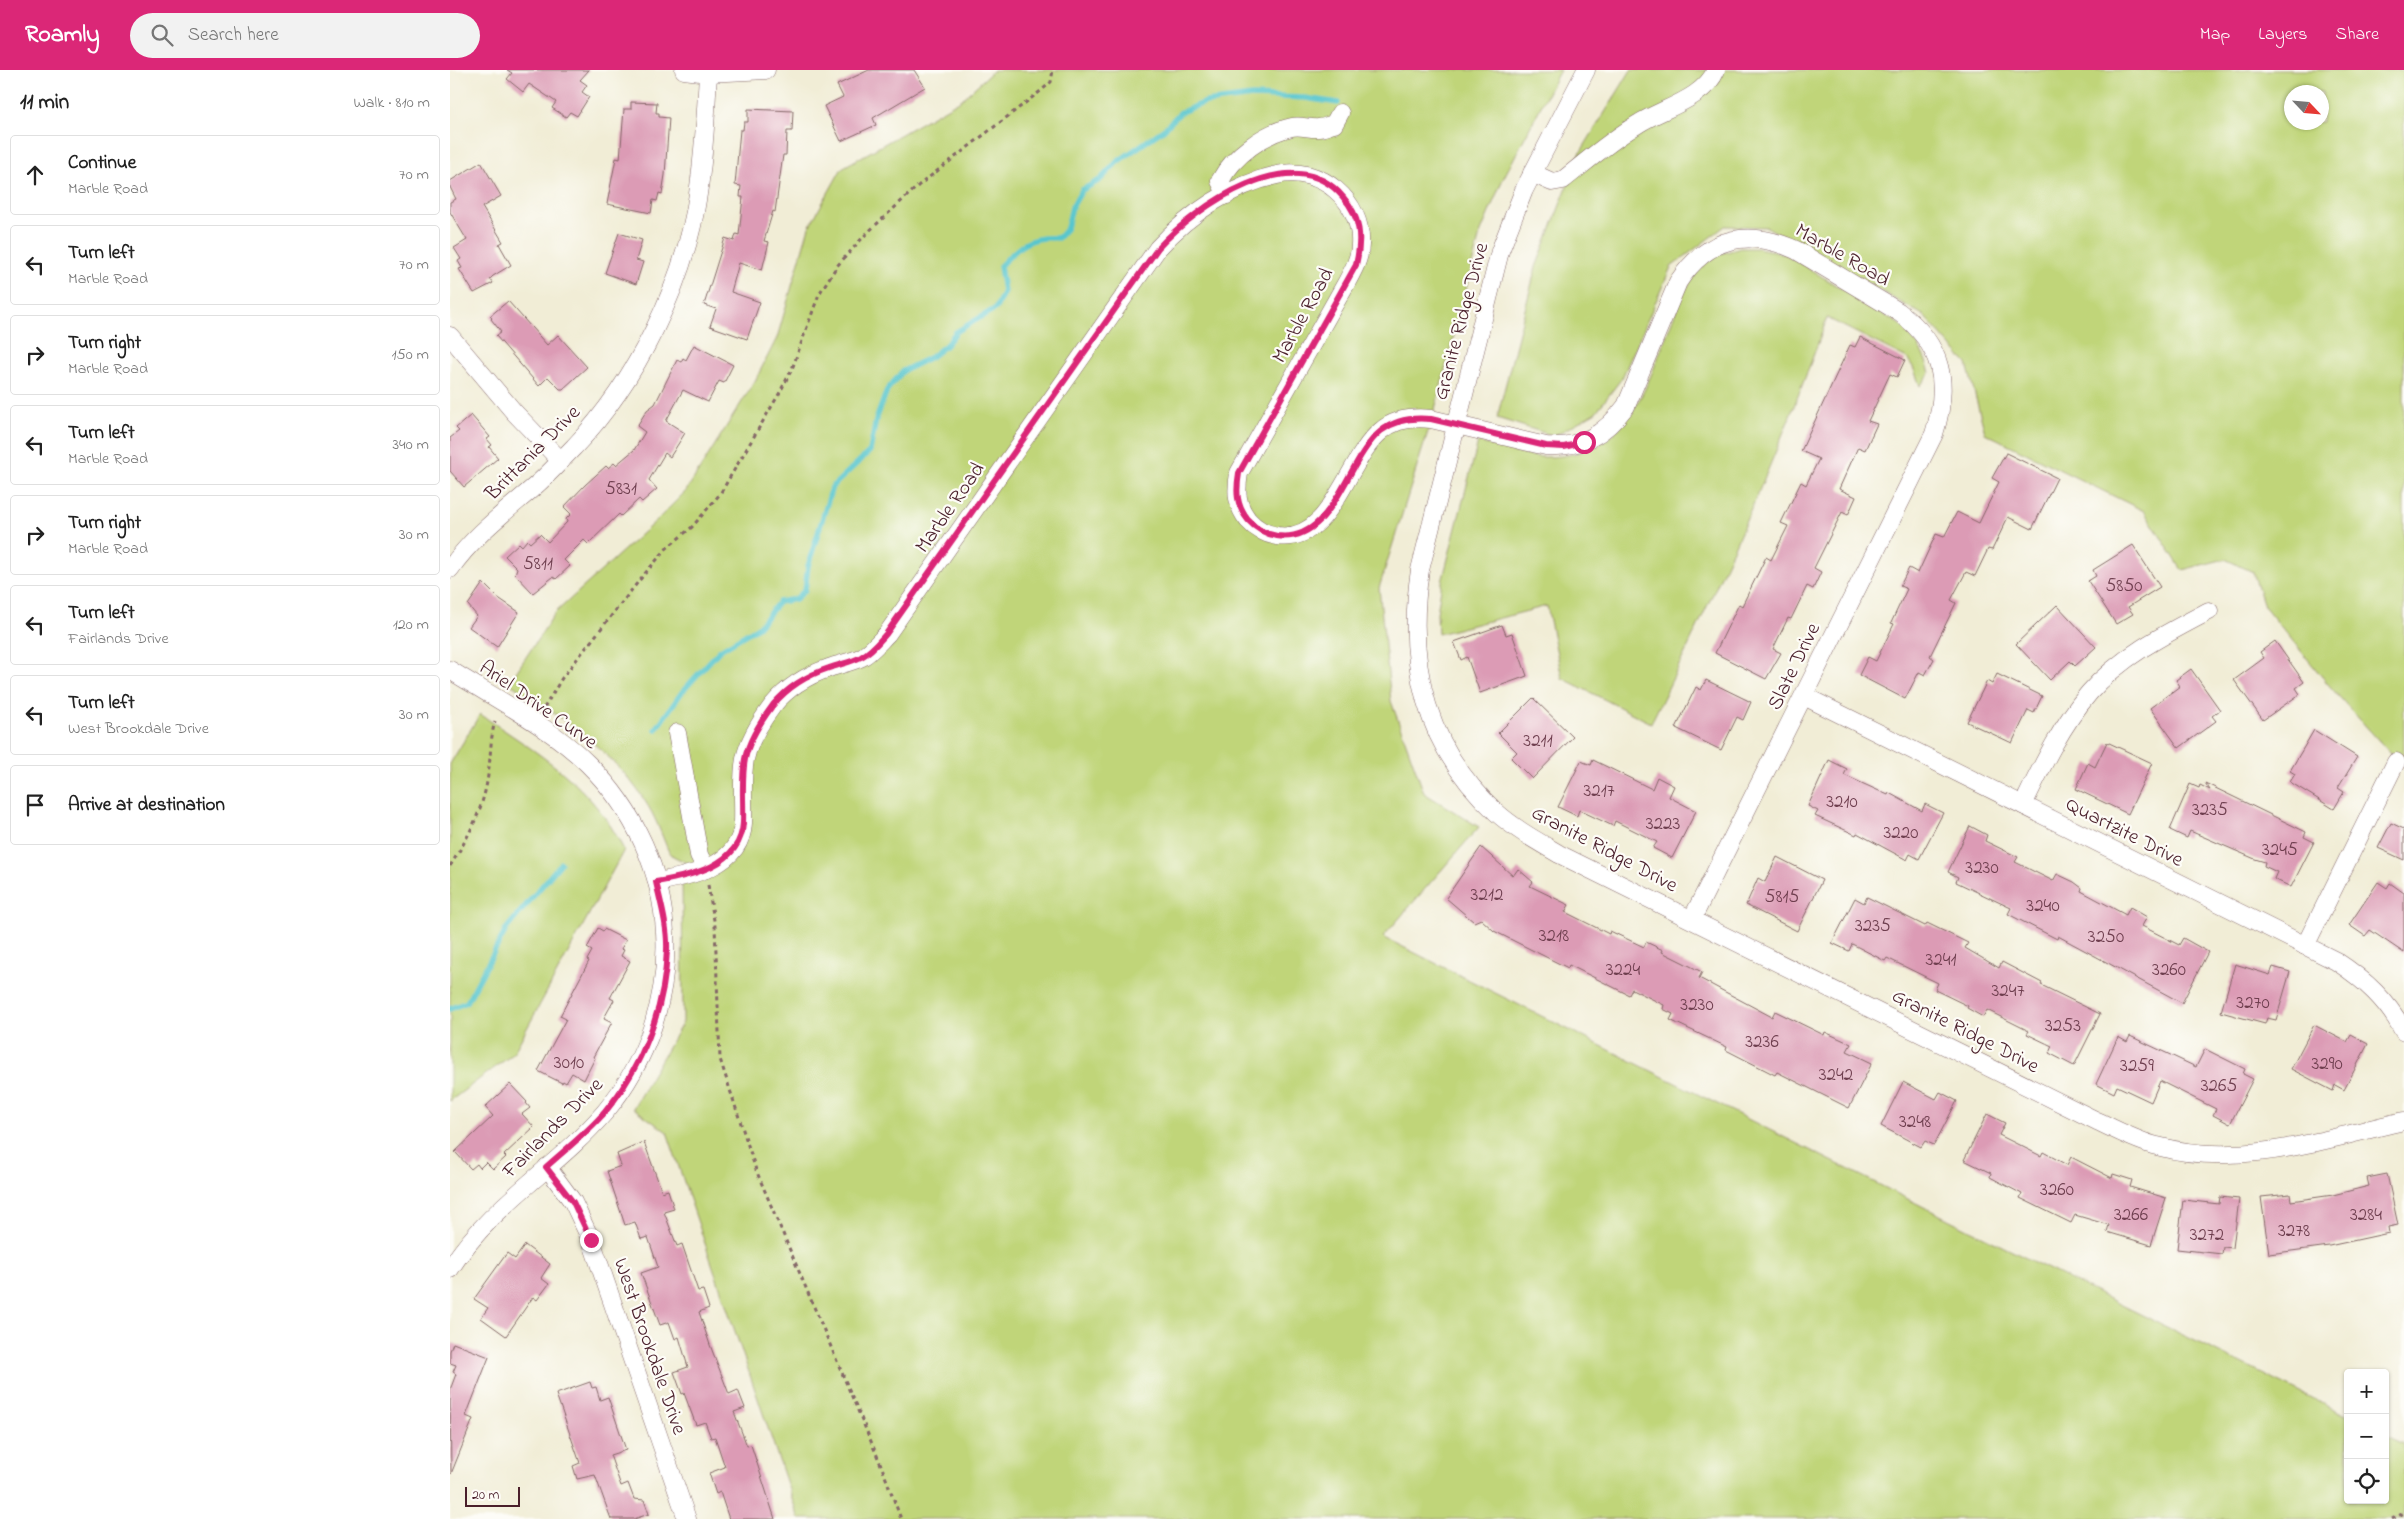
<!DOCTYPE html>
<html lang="en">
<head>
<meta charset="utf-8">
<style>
  :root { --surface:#fff; --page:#f2f2f2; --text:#222; --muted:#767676; --line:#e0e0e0; --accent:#db2777 }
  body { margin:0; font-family:"Indie Flower",sans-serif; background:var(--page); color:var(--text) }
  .controls { position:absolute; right:15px; bottom:15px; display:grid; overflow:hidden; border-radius:5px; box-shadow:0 1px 4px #0004 }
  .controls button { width:45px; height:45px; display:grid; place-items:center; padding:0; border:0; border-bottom:1px solid var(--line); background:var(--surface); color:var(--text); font:25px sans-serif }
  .compass { position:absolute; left:1834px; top:15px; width:45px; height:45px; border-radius:50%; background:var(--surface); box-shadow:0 1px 4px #0004; rotate:116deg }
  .scale { position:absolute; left:15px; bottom:12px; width:55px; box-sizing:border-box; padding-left:5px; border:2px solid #4a1f2b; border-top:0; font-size:14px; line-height:18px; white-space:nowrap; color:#4a1f2b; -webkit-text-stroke:4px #fdfcf7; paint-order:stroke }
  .stop { position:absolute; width:15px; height:15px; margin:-11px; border:4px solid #db2777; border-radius:50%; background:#fff }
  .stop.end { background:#db2777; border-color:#fff; box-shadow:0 1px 5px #0008 }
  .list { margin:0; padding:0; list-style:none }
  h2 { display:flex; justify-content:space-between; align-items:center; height:65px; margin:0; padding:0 20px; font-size:21px }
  h2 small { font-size:16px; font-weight:400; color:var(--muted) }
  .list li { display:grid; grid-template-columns:32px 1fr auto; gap:15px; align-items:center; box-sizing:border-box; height:80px; margin:0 10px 10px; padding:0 10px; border:1px solid var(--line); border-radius:5px }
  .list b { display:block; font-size:19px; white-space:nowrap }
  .list p { margin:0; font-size:16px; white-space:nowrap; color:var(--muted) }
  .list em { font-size:16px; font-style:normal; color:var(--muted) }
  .icon { flex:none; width:28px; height:28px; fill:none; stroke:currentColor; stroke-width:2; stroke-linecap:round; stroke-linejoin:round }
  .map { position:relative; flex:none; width:1954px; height:1449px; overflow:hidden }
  header { display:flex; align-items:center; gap:30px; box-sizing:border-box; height:70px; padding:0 25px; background:var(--accent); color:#fff }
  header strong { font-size:24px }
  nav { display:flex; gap:28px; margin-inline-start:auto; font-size:18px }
  .search { width:350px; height:45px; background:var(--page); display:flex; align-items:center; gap:12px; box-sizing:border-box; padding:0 18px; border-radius:28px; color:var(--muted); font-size:19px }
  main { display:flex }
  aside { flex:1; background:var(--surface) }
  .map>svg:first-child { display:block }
</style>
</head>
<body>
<header>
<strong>Roamly</strong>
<div class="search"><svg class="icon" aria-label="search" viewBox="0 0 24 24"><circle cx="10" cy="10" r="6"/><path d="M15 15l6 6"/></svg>Search here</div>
<nav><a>Map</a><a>Layers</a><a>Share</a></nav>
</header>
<main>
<aside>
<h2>11 min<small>Walk · 810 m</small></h2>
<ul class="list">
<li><svg class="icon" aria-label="ahead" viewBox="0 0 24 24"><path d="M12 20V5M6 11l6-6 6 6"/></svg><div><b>Continue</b><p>Marble Road</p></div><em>70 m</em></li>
<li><svg class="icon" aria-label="left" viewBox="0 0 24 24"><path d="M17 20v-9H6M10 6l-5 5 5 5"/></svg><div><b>Turn left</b><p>Marble Road</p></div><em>70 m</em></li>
<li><svg class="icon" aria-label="right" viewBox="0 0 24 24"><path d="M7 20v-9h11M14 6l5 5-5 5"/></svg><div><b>Turn right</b><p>Marble Road</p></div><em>150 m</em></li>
<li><svg class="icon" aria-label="left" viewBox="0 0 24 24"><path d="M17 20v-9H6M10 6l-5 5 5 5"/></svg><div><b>Turn left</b><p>Marble Road</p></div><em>340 m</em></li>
<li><svg class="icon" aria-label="right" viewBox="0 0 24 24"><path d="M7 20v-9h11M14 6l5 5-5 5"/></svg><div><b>Turn right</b><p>Marble Road</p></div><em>30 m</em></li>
<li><svg class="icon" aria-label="left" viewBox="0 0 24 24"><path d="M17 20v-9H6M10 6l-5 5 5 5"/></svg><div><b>Turn left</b><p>Fairlands Drive</p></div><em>120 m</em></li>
<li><svg class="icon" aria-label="left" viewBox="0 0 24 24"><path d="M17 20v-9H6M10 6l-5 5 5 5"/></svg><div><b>Turn left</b><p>West Brookdale Drive</p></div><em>30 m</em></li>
<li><svg class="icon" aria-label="arrive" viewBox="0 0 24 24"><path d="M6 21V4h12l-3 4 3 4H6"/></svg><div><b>Arrive at destination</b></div></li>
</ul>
</aside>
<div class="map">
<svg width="1954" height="1449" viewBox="0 0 1954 1449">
  <rect width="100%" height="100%" fill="#fdfcf7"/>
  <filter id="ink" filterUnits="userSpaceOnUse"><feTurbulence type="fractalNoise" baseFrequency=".02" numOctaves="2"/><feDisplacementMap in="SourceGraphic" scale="10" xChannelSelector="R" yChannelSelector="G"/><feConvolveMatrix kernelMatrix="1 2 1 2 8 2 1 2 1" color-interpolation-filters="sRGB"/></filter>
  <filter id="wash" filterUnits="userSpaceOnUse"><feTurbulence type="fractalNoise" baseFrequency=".0096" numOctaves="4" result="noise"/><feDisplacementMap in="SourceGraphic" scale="20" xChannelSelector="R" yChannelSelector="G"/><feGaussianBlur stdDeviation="1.12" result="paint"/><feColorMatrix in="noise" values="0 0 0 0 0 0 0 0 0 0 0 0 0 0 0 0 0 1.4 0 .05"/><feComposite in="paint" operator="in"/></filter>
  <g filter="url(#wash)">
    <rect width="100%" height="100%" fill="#f1edd6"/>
    <g fill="#c0d579" stroke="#857a52" fill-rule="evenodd">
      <path d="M544,0h566l-58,111 -22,53 -45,175 -56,179 12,113 33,92 55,34 -96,110 655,327 310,152v84h37v-65l19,9v75h-1605l-132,-387 -34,-24 50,-86 -1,-158 5,-1 -14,-7 -5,-6c-7,-17 -13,-34 -23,-49 -33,-52 -86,-85 -136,-118l46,-70 103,-94 28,-28 69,-110 22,-43 32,-111 33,-59 119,-68z"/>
      <path d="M1181,0h773v693l-13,-9 -58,-64 -69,-84 -11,-34 -28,-13 -43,11 -38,-59 -159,-78 -18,-69 -44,-49 -156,-88 -42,-1 -54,41 -49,111 -26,34 -42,24 -57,-18 39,-151 44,-114zM1842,22h30v30h-30z"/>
      <path d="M1290,178h19l26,6 114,70c16,15 25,28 31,49l-10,13 -7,-19 -6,-9 -80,-40c-49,139 -111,273 -176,405l-89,-45 -15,-72 -109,28 -1,-21 5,-31 36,-140c19,5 47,15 66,15 88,0 102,-72 129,-138 9,-24 19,-47 42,-62 7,-5 17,-6 25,-9z"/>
      <path d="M30,644c59,40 112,70 144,136l-111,204 -63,47v-337z"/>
    </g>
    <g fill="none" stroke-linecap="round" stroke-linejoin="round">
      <g stroke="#58c6cd" stroke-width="5.5">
        <path d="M206,659l26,-37 38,-42 38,-23 21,-25 17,-3 9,-9 3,-24 24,-79 38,-36 6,-31 11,-30 16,-19 28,-14 15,-12 10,-13 40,-24 8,-17 -4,-25c20,-21 29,-30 58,-28l9,-10 5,-21 10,-17 18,-10 17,-18 46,-32 18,-18 25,-10 46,-6 53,2 33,5"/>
        <polyline points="0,939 17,932 57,858 111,793"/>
      </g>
    </g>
    <g id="blocks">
      <g fill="#dc9bb5">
        <polygon points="57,0 139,0 130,10 137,15 132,22 139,27 127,46 120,42 116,47 102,38 106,32 79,14 73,22 57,9 62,3"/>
        <polygon points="419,0 464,0 475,17 423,48 426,55 391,71 374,36 393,27 387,15"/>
        <polygon points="181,32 207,33 206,43 209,43 209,47 219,48 215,105 212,124 209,123 207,131 203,130 201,143 157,134 166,88 170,89 174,39 181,39"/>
        <polygon points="298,39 343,41 342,61 337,61 336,85 333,85 325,142 323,141 314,171 319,172 312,200 289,193 281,222 310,232 297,269 260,256 266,239 254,235 275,168 284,171 286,164 289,165 293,127 290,127 291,116 285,115 290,60 293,60 294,52 298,52"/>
        <polygon points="31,92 51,126 32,137 53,172 49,174 61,195 43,206 40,209 43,213 24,223 9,199 12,198 8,191 11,189 4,178 17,170 0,142 0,132 6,129 0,117 0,111"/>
        <polygon points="169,163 192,170 186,190 193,192 186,214 155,203"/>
        <polygon points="58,231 97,275 108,265 137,297 113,319 110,319 98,307 89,316 46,266 51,262 41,249 42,248 40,246"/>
        <polygon points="1410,267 1455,290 1447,307 1440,304 1418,351 1427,354 1415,380 1408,377 1389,419 1406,427 1398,445 1392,442 1364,498 1371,502 1363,519 1357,516 1341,549 1338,548 1323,579 1331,583 1316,609 1265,583 1289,534 1292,536 1316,487 1321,490 1338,456 1331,453 1351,412 1356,415 1369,389 1351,381 1400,275 1405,277"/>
        <polygon points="244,275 283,295 274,313 269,311 258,332 233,320 216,351 235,363 220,387 215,383 199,410 207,419 192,432 189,429 171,446 169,444 138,474 134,470 114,490 120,496 106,509 103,507 83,523 65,504 67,498 55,486 69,473 72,476 77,470 80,473 90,464 98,472 117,452 116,449 121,444 114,437 135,415 156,396 158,398 164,393 166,395 184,380 195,362 187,356 197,340 205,334 227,290 231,292 233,288 236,290"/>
        <polygon points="21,345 40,367 37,369 42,375 39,377 48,388 14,417 0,401 0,368 9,361 6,358"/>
        <polygon points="1556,383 1607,408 1582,459 1558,447 1542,480 1538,479 1525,506 1516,502 1501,530 1506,533 1480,586 1484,589 1475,605 1469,602 1455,629 1409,605 1418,587 1426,591 1444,554 1441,553 1457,519 1450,516 1459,498 1468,503 1486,464 1494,467 1507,442 1529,453 1549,412 1542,408"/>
        <polygon points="1683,475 1710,517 1678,537 1683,544 1666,554 1638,511 1646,506 1643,500"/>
        <polygon points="33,513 47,527 69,542 47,577 19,557 27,546 18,535"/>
        <polygon points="1607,535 1646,577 1625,596 1620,591 1600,610 1566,574"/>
        <polygon points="1052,555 1056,565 1062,563 1077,606 1030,623 1017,587 1011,590 1004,572"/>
        <polygon points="1825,571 1854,612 1846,618 1850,624 1813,650 1784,610 1814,588 1810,582"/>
        <polygon points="1741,599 1770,640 1762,646 1766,651 1729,678 1700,638 1730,616 1726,610"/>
        <polygon points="1547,604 1592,626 1584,643 1578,640 1562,673 1517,652 1537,611 1542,614"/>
        <polygon points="1256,610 1301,632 1293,650 1287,647 1271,680 1226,658 1246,617 1251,620"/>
        <polygon points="1083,628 1123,667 1082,709 1061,688 1067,682 1048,663"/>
        <polygon points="1864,660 1907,687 1888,718 1894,722 1884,739 1840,712 1845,704 1840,701"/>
        <polygon points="1657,672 1702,693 1678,744 1626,719 1638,693 1645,697"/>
        <polygon points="1143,690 1202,719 1207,707 1224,716 1219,727 1246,741 1222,788 1203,778 1207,772 1165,751 1163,756 1129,740 1127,746 1108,737 1131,691 1141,695"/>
        <polygon points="1379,690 1397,699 1394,705 1438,725 1439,723 1472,741 1475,734 1493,743 1469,789 1460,784 1457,790 1407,763 1406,765 1365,746 1368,741 1358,736"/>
        <polygon points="1755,713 1856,762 1854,767 1864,772 1841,817 1824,809 1827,802 1814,796 1815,792 1805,789 1740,761 1737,768 1720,760 1740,714 1749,718 1750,715 1760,720"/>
        <polygon points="1941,753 1954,759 1954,790 1928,778"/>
        <polygon points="1520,756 1537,765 1535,771 1568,787 1565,792 1603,811 1607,804 1624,812 1632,818 1631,821 1676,845 1680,837 1697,847 1692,856 1729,875 1733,868 1758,882 1732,933 1608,866 1607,869 1558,844 1561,838 1506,812 1508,807 1498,802"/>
        <polygon points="1031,777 1063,806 1068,799 1083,812 1080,816 1119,835 1115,842 1159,864 1160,861 1194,877 1196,872 1213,880 1212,882 1252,902 1249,908 1322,947 1325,941 1374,965 1375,962 1401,974 1397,981 1422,993 1399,1038 1327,1002 1325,1005 1276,980 1277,977 1220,950 1223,944 1213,939 1214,935 1182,919 1179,925 1119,895 1118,898 1044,861 1031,849 1024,852 996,828"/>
        <polygon points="1327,787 1372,810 1347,861 1296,835 1308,808 1315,812"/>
        <polygon points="1928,812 1937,818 1940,813 1954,823 1954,883 1920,860 1915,866 1899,855"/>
        <polygon points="1417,827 1475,856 1477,853 1518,873 1515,878 1549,898 1552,892 1592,913 1591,915 1650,944 1624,996 1599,983 1602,976 1577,964 1579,961 1537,940 1533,947 1517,938 1518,936 1485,920 1488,913 1437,888 1435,891 1402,874 1399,881 1382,873 1405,828 1414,833"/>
        <polygon points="148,858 153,861 154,859 176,870 171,879 174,880 171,886 180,891 160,928 164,930 154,948 162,952 143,987 145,988 134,1010 122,1003 116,1013 113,1011 112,1013 88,1001 116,949 110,946 139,891 137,890 142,881 137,878"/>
        <polygon points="1785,894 1820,905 1823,897 1840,902 1826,950 1817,948 1815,954 1771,942"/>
        <polygon points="1864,955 1897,972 1901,965 1918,974 1894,1020 1885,1015 1883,1021 1841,999"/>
        <polygon points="1680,966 1746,997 1755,979 1795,999 1793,1004 1803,1009 1780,1054 1763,1045 1766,1039 1710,1011 1701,1032 1667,1016 1664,1023 1646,1014 1668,967 1677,972"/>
        <polygon points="1453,1012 1486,1029 1490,1022 1507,1031 1484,1075 1475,1071 1471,1077 1431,1056"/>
        <polygon points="60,1014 77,1032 76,1033 80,1038 72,1044 84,1057 54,1085 56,1087 43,1099 36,1092 30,1098 27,1094 21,1099 5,1082 43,1046 35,1037"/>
        <polygon points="1537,1044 1555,1053 1549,1065 1591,1086 1593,1082 1617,1095 1621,1087 1662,1108 1663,1104 1682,1110 1680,1117 1716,1128 1701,1175 1657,1162 1659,1155 1625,1145 1621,1153 1570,1128 1572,1124 1540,1107 1541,1103 1514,1090"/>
        <polygon points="194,1072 212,1122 218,1120 224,1139 214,1142 227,1176 232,1174 248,1221 253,1220 259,1238 249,1242 260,1275 279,1324 288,1320 295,1338 284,1342 297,1376 301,1375 305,1387 325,1449 279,1449 270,1422 266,1424 259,1403 275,1397 265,1367 261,1368 255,1352 246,1355 234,1323 232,1324 224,1302 238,1297 229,1267 225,1269 219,1252 210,1255 191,1203 208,1197 198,1167 191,1169 185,1152 175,1155 157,1101 171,1096 167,1084"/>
        <polygon points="1937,1104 1948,1155 1938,1157 1939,1163 1879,1176 1819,1184 1811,1127 1840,1124 1841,1131 1883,1125 1919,1116 1917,1108"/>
        <polygon points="1770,1127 1789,1129 1783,1178 1773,1177 1772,1184 1727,1179 1733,1130 1769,1134"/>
        <polygon points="75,1175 100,1194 91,1208 99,1214 87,1230 83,1227 56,1266 31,1248 38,1238 24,1229 57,1183 65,1189"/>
        <polygon points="3,1273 39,1287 16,1346 23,1349 1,1404 0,1320 6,1304 3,1302 6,1295 0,1293 0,1281"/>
        <polygon points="140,1312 142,1318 146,1317 150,1330 158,1327 176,1380 160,1385 171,1416 178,1413 184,1429 194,1430 199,1444 184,1449 161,1449 145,1405 127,1409 123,1396 130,1393 106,1324"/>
      </g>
    </g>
  </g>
  <g filter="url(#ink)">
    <use href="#blocks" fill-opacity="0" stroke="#846767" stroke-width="1"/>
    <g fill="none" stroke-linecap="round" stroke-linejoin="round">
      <defs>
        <g id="minor">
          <polyline points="234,0 258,3 316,0"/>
          <path d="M1136,0l-62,120 -24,61 -80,319c-14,92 5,177 76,242 19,17 41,29 63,42l538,267c20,9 39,20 60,25 82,23 167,-7 247,-25"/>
          <path d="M1082,103l20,9 11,-2c24,-19 48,-40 75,-56 25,-16 66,-25 78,-54"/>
          <path d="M777,125l-7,-14c13,-25 44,-48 72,-54 9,-2 18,2 27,1 5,0 10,-3 15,-4l6,-11"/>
          <polyline points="0,266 64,342 111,391"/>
          <path d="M0,499c23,-33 54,-56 84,-82 14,-12 27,-27 40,-40 62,-65 111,-164 124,-253 6,-39 8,-80 10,-121"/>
          <path d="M0,600c44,28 101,57 138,94 96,95 104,243 17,348 -48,56 -115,93 -155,157"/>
          <path d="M1354,626l532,265c29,19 52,40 68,71"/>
          <polyline points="227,663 249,785 256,799"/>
          <path d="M1573,735c19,-39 38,-79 66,-112 32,-37 78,-60 120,-82"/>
          <path d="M207,812c33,-6 84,-16 86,-59 1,-22 -2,-43 2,-64 4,-20 16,-38 28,-54 14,-17 35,-30 56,-37 11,-4 23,-6 33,-11 9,-5 17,-15 25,-23l271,-386c31,-34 73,-63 119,-73 43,-10 86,26 83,70 0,15 -9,29 -16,42l-105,186c-3,18 -3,32 9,47 8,9 17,14 29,16 56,8 69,-77 104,-105 14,-12 32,-14 50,-12l115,27c36,2 58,-11 80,-40l52,-124c30,-45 69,-54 118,-32l103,62c44,33 51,71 35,122l-242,485"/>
          <polyline points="1855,876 1946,692"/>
          <polyline points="97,1097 123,1132 141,1170 237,1449"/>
        </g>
      </defs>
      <use href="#minor" stroke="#846767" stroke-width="19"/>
      <g stroke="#846767" stroke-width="3" stroke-dasharray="4 4" stroke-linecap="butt">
        <polyline points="94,638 112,608 192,507 217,478 242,457 270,424 329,324 342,299 369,224 387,196 417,163 469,115 592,20 601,12 603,0"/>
        <path d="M0,796c18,-28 34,-58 38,-91 3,-19 2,-36 7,-54"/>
        <polyline points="258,815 265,856 270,989 306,1100 431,1395 451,1449"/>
        <polyline points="1942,1449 1954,1443"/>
      </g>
      <use href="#minor" stroke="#fff" stroke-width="18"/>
    </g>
  </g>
  <g fill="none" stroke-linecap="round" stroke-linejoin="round" filter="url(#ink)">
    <path stroke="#db2777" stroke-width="6" d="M141,1170l-18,-38 -27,-35c20,-18 42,-35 59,-55 37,-45 60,-103 62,-162 1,-22 -6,-46 -11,-68 34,-6 85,-16 87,-59 1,-22 -2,-43 2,-64 4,-20 16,-38 28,-54 14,-17 35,-30 56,-37 11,-4 23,-6 32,-11 10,-5 18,-15 25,-23l272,-386c37,-41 137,-111 185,-51 18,20 19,42 13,68l-117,208c-3,18 -3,32 9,47 8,9 17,14 29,16 57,8 69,-77 104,-105 15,-12 32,-14 50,-12l115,27 18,1 20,-5"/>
  </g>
  <g text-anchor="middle" stroke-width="4.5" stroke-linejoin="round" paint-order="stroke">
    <g font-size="19" fill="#6e3e4e">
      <text x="171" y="424">5831</text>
      <text x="88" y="499">5811</text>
      <text x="1674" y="521">5850</text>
      <text x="1088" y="676">3211</text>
      <text x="1149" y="726">3217</text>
      <text x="1392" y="737">3210</text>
      <text x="1760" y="745">3235</text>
      <text x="1213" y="759">3223</text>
      <text x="1451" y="768">3220</text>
      <text x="1830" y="785">3245</text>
      <text x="1532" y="803">3230</text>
      <text x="1037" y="830">3212</text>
      <text x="1332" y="832">5815</text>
      <text x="1593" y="841">3240</text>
      <text x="1423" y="861">3235</text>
      <text x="1104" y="871">3218</text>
      <text x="1656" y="872">3250</text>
      <text x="1491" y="895">3241</text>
      <text x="1173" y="905">3224</text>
      <text x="1719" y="905">3260</text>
      <text x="1558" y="926">3247</text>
      <text x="1803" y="938">3270</text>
      <text x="1247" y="940">3230</text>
      <text x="1613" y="961">3253</text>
      <text x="1312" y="977">3236</text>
      <text x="119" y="998">3010</text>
      <text x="1877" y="999">3290</text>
      <text x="1687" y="1001">3259</text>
      <text x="1386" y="1010">3242</text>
      <text x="1769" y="1021">3265</text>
      <text x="1465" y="1057">3248</text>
      <text x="1607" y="1125">3260</text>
      <text x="1681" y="1150">3266</text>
      <text x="1916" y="1150">3284</text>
      <text x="1844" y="1166">3278</text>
      <text x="1757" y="1170">3272</text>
    </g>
    <g font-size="21" fill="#4a1f2b" stroke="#fdfcf7">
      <text transform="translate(1393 184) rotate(30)" y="7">Marble Road</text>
      <text transform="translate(852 245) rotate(-61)" y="7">Marble Road</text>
      <text transform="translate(1010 251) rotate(-75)" y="7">Granite Ridge Drive</text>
      <text transform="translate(82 382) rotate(-45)" y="7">Brittania Drive</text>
      <text transform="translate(499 437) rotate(-55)" y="7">Marble Road</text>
      <text transform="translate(1343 596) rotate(-64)" y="7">Slate Drive</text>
      <text transform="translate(89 634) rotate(35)" y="7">Ariel Drive Curve</text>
      <text transform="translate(1675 761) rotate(27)" y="7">Quartzite Drive</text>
      <text transform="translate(1155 778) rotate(28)" y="7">Granite Ridge Drive</text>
      <text transform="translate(1516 960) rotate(27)" y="7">Granite Ridge Drive</text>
      <text transform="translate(102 1057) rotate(-45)" y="7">Fairlands Drive</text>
      <text transform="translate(201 1276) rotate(71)" y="7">West Brookdale Drive</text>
    </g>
  </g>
</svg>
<div class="controls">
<button>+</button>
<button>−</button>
<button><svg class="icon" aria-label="locate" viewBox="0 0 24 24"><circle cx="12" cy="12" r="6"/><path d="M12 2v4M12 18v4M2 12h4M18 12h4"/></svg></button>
</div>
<svg class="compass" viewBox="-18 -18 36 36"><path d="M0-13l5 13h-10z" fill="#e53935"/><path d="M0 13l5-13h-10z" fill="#767676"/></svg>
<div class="scale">20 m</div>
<div class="stop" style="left:1134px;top:372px"></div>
<div class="stop end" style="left:141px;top:1170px"></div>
</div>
</main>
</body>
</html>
